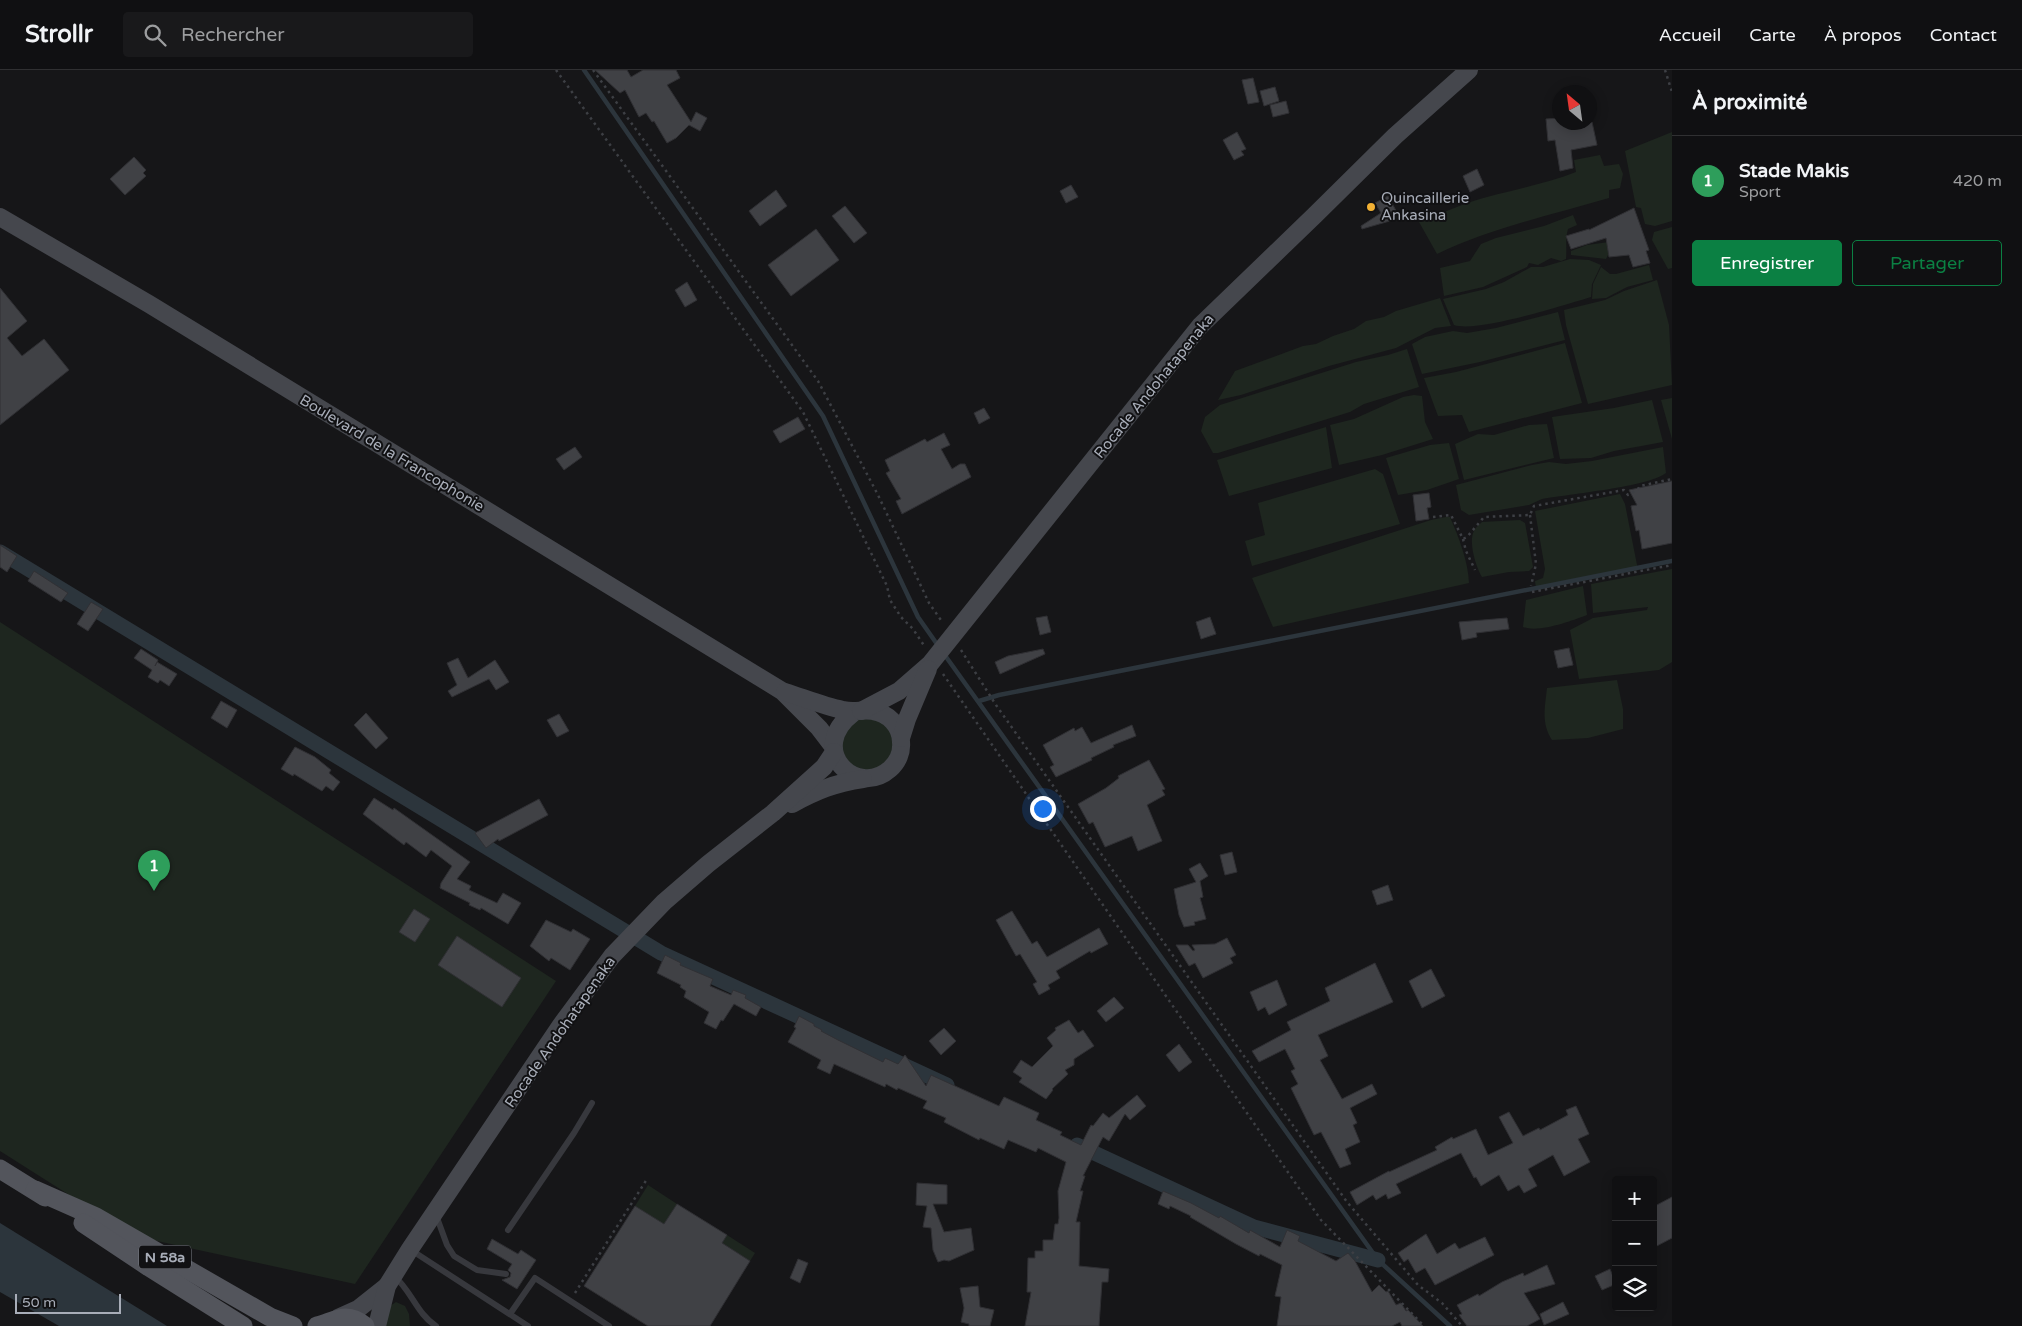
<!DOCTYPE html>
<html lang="fr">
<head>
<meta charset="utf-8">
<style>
  :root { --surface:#101012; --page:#19191b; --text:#f1f3f6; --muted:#9c9d9f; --line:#303032; --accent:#0b8043 }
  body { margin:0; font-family:"Varela Round",sans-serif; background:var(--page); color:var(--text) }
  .controls { position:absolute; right:15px; bottom:15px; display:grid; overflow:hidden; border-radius:5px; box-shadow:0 2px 12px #0003 }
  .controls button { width:45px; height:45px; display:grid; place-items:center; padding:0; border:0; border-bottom:1px solid var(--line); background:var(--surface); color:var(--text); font:25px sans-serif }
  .compass { position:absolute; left:1552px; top:15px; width:45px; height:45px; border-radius:50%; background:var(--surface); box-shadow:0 2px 12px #0003; rotate:331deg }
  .scale { position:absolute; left:15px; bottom:12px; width:106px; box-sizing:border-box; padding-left:5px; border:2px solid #a8adb8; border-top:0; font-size:14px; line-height:18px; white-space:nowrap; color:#a8adb8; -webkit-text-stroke:4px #111113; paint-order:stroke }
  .you { position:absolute; left:1042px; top:738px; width:18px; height:18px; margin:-12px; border:4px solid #fff; border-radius:50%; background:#1a73e8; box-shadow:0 0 0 8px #1a73e833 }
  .badge { display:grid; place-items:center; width:32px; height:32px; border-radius:50%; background:var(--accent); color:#fff; font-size:16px; font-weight:700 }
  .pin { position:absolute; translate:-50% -41px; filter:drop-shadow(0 1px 2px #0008) }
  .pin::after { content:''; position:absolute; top:26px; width:18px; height:15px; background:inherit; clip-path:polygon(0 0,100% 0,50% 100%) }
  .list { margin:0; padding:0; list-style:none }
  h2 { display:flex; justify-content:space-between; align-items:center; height:65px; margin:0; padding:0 20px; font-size:21px }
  h2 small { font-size:16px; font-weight:400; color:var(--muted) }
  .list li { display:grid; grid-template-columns:32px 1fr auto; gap:15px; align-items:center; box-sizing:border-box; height:90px; padding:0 20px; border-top:1px solid var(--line) }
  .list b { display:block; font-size:19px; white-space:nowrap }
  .list p { margin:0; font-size:16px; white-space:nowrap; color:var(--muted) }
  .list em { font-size:16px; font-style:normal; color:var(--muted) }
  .actions { display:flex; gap:10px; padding:15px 20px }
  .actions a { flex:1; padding:11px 0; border:1px solid var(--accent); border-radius:5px; text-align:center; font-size:18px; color:var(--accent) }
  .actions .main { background:var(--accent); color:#fff }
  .icon { flex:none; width:28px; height:28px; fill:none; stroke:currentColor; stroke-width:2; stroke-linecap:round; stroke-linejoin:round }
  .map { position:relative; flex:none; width:1672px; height:1256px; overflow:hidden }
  header { display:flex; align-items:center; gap:30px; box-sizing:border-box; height:70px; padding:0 25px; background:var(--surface); border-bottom:1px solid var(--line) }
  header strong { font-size:24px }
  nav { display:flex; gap:28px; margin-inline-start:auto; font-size:18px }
  .search { width:350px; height:45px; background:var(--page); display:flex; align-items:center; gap:12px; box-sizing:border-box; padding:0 18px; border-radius:5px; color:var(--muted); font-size:19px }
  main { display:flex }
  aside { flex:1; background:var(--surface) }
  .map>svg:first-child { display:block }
</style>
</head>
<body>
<header>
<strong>Strollr</strong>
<div class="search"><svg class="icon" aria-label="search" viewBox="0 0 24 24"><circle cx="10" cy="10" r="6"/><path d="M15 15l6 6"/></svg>Rechercher</div>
<nav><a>Accueil</a><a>Carte</a><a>À propos</a><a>Contact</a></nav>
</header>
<main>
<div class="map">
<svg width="1672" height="1256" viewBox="0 0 1672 1256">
  <rect width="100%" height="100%" fill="#161618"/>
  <g fill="#1e261f">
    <polygon points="1672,62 1672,151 1655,156 1645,154 1641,138 1636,137 1625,81"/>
    <path d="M1600,85l4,11 15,-2 4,10 -3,14 -11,2v8c-58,17 -118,30 -172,56l-18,-32c16,-6 32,-13 48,-19 36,-12 73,-17 109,-31l-2,-12z"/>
    <path d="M1573,145l4,10 -9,4c-3,10 -1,19 -2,30l-5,2 -10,-3 -13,7 -9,-2 -2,4 -44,20 -39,9 -4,-28 30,-7 11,-17 15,-6 48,-12z"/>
    <polygon points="1672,157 1672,198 1668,199 1652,170 1654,162"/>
    <polygon points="1609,172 1609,183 1606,189 1571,185 1571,181 1587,175"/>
    <path d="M1570,189l19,1 12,5 -9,19 -1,13c-27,8 -113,36 -137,28l-11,-26 43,-10 18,-7 27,-15h12z"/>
    <polygon points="1649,195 1653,210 1627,217 1606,228 1592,229 1593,214 1601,197 1610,204 1616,204"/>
    <polygon points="1657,210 1669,255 1672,315 1588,334 1566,255 1564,240 1605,230 1624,221"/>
    <polygon points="1440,228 1451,256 1435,258 1396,278 1329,296 1241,325 1218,330 1235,301 1303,276 1316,274 1333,266 1354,259 1366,251 1384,247 1396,241"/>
    <polygon points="1558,242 1565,270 1480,292 1422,304 1412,274 1425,267 1453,261 1467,263 1496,258"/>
    <polygon points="1565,273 1582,333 1469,362 1462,345 1438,346 1424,308 1456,302"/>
    <polygon points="1407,279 1419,317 1364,334 1350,342 1218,383 1213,383 1201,361 1205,347 1220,335 1356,292 1388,285"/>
    <polygon points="1414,325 1422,326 1425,352 1433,369 1382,385 1339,395 1330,355 1354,349 1403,327"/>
    <polygon points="1672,328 1672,369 1661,330"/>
    <polygon points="1652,330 1663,372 1614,381 1591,388 1560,389 1552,347 1614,338"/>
    <polygon points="1547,354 1554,388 1464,410 1455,374 1478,364 1494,365 1529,355"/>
    <polygon points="1326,357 1332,398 1229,426 1217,390"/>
    <polygon points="1449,373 1459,409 1427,420 1398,425 1386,388 1430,375"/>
    <path d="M1663,377l3,26c-18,14 -97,21 -124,26l-13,6 -60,10 -8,-5 -5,-25 76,-20 17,-3 17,2 26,-3z"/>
    <polygon points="1375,399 1383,404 1400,454 1252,496 1245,471 1265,465 1258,433"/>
    <polygon points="1620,424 1625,434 1638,500 1536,519 1535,511 1543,508 1545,499 1535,441"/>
    <path d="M1446,447h4c9,21 18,44 19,66l-196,44 -21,-49 179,-58z"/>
    <path d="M1520,450l5,3 8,44 -4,4 -20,1 -27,5c-6,-10 -14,-35 -8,-46 1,-3 5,-6 8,-9z"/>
    <polygon points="1672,499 1672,592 1659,600 1579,609 1570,560 1593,548 1647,540 1648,537 1593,543 1591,514"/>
    <path d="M1583,516l4,29c-16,6 -48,18 -64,12l3,-27z"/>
    <polygon points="0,552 556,911 355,1214 134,1166 0,1081"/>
    <path d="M1617,610l6,29v20l-35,9 -36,2c-11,-17 -7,-33 -5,-52z"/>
    <path d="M859,645l25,6c3,6 8,12 9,18 4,19 -16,35 -35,31 -5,-1 -12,-8 -16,-11l-3,-26z"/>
    <polygon points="648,1115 677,1134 664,1154 635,1136"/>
    <polygon points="727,1165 755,1183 750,1191 722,1173"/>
    <polygon points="396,1232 405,1236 409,1244 410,1256 384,1256 390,1236"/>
  </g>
  <polygon fill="#2c353c" points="0,1153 167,1256 59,1256 0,1222"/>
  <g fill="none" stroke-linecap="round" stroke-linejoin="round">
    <g stroke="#2c353c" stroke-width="4.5">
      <polyline points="584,0 823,346 918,547 939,577"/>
      <polyline points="944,584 1378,1190 1450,1256"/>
      <polyline points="979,631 999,625 1672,491"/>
    </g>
    <g stroke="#2c353c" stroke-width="15">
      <polyline points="0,482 661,883 947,1015"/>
      <polyline points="1077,1075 1254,1157 1378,1190"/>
    </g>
  </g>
  <g fill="#404145" stroke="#303034">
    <polygon points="595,0 627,0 631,7 643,0 676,0 680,8 667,15 691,52 696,42 707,48 700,61 689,55 676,68 667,73 654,51 652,52 646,43 639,47 625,20 620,23"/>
    <polygon points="1253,8 1259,32 1248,34 1242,10"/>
    <polygon points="1275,17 1279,31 1264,36 1260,21"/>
    <polygon points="1286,31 1289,43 1273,47 1270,35"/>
    <polygon points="1560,48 1560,52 1567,52 1568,57 1592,52 1597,75 1571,80 1573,98 1560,101 1555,70 1548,71 1546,49"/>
    <polygon points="1237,62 1246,79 1241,81 1244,85 1234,90 1223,70"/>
    <polygon points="134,87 146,100 143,103 146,106 125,125 110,109"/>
    <polygon points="1477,99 1484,115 1470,122 1463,106"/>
    <polygon points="1071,115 1078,127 1066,133 1060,121"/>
    <polygon points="776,120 787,136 760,156 749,141"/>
    <polygon points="1388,126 1400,148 1362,159 1361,156 1381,143 1375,133"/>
    <polygon points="845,136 867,163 854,173 832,146"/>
    <polygon points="1634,138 1649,180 1646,181 1650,193 1633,197 1629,185 1609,187 1606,168 1571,179 1566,166 1589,159 1589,160"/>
    <polygon points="816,159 839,190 791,226 768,195"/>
    <polygon points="687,212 697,230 685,237 675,220"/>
    <polygon points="0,218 27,251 7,268 22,286 44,269 69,300 0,355"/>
    <polygon points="984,338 990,348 979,354 974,343"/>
    <polygon points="798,347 805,359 780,373 773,361"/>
    <polygon points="944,363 950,375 941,379 952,399 960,394 965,394 971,407 902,444 896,431 901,429 886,403 890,401 885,390 925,369 927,372"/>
    <polygon points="575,377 582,387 564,400 556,389"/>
    <polygon points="1672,411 1672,473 1642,479 1639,460 1636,461 1631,436 1637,435 1629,420"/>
    <polygon points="1429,423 1431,437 1427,438 1429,449 1416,451 1413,425"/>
    <polygon points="0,475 17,486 7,502 0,497"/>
    <polygon points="34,501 68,523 61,532 28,511"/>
    <polygon points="91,532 103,539 88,561 77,554"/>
    <polygon points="1047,546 1051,562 1040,565 1036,548"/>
    <polygon points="1210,547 1216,564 1201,569 1196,552"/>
    <polygon points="1507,548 1509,559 1476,563 1477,567 1462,570 1459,552"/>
    <polygon points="1569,578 1573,595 1558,598 1554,581"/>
    <polygon points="141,579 158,590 155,596 157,592 177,604 169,616 160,610 158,613 148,607 152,600 134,588"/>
    <polygon points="1043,579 1045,584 1000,604 995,592 1008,586"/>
    <polygon points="458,588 468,608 495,590 509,612 496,620 489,609 452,627 448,621 457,615 447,593"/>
    <polygon points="221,631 237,640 227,658 211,648"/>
    <polygon points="366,643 388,668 376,679 354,655"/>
    <polygon points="559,644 569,661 557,667 547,650"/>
    <polygon points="1132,655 1136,666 1113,675 1114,677 1091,688 1092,690 1056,707 1050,697 1054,695 1043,675 1074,658 1075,661 1082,657 1091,673"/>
    <polygon points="295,677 315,687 331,700 329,703 340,712 333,721 326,716 322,721 294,704 293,706 281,699"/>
    <polygon points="1149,690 1165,719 1162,720 1165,725 1147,735 1162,771 1138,781 1132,766 1105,777 1093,752 1089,754 1078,734 1106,718 1119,708 1118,706"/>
    <polygon points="374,728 393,740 394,738 470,792 457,809 471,816 469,820 497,833 503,823 521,833 508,854 481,838 480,840 469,835 470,833 440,818 441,813 452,796 431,780 426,787 406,772 404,775 363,744"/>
    <polygon points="539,729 548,745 499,771 498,769 486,778 475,763"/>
    <polygon points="1232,782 1237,802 1225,805 1220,785"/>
    <polygon points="1200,793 1208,806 1200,811 1203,827 1200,828 1206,849 1194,852 1195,855 1184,857 1179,845 1174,819 1196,812 1189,799"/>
    <polygon points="1388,815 1393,830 1377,835 1372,821"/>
    <polygon points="414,839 430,849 415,872 399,862"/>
    <polygon points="1012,841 1032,874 1037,871 1047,887 1099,858 1108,874 1091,883 1090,881 1056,901 1060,908 1048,915 1050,919 1039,925 1033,914 1037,912 1020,884 1016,886 996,850"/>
    <polygon points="546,850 571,862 573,859 590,869 570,900 551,888 549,891 530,876"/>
    <polygon points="457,866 521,908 502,937 438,895"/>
    <polygon points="1227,868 1236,885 1230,888 1233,893 1203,908 1195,893 1189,896 1176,875 1188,875 1193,881 1195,880 1192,875 1215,874"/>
    <polygon points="665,885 681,893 680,895 713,909 710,916 731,925 733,920 746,925 745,928 761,937 756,946 734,934 723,951 721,950 716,959 704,953 709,942 684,927 686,921 680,917 681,915 657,903"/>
    <polygon points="1375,893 1393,932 1318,965 1328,986 1320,990 1342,1029 1372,1014 1377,1024 1350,1038 1357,1053 1353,1055 1360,1072 1345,1079 1351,1094 1340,1098 1321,1062 1314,1065 1291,1018 1298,1014 1291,1001 1295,999 1285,979 1259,992 1252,981 1291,960 1287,952 1330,931 1325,918"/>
    <polygon points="1431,899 1445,926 1422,938 1409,911"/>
    <polygon points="1277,910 1287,935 1269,945 1265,937 1258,941 1250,922"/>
    <polygon points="1114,927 1124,938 1106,952 1097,941"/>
    <polygon points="799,946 814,954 814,956 822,960 821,961 838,970 883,992 885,988 898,994 905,985 926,1016 931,1005 999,1036 1004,1027 1039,1043 1036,1050 1062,1062 1060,1065 1081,1075 1091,1055 1093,1056 1103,1043 1109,1048 1137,1025 1146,1036 1130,1050 1125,1044 1109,1071 1103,1067 1083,1106 1085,1106 1080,1121 1083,1121 1076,1152 1080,1152 1079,1196 1109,1199 1108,1212 1102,1212 1099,1256 1025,1256 1031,1222 1027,1222 1028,1188 1035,1188 1035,1181 1043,1181 1043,1170 1053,1170 1055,1154 1058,1154 1059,1148 1058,1121 1066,1092 1038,1078 1036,1082 1008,1070 1004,1079 980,1068 979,1070 944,1052 946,1048 923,1038 927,1031 898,1018 897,1020 886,1014 885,1017 834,994 830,1004 817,998 821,990 788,972 796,958 794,957"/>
    <polygon points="1069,950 1078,963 1083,960 1094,976 1074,989 1074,995 1065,1000 1068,1004 1052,1019 1053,1020 1046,1029 1019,1012 1022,1008 1013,1002 1021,990 1032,997 1053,976 1047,968 1056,960 1055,958"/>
    <polygon points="944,958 956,971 941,985 929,971"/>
    <polygon points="1179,974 1192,992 1179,1002 1166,985"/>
    <polygon points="1576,1036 1589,1064 1578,1069 1590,1092 1564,1106 1553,1085 1528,1099 1537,1116 1524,1123 1519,1115 1508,1121 1499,1105 1481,1116 1476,1107 1474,1108 1461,1083 1396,1114 1401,1123 1388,1129 1386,1124 1376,1130 1373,1125 1357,1135 1351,1124 1350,1122 1389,1101 1389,1102 1437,1080 1435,1077 1452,1067 1453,1069 1476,1059 1488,1085 1513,1073 1499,1047 1509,1042 1523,1066 1539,1058 1540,1060 1568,1045 1566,1040"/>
    <polygon points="917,1113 947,1115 947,1134 933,1134 944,1162 971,1158 974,1180 949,1191 944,1190 938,1192 933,1180 931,1158 923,1157 927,1136 916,1135"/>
    <polygon points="1163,1121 1191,1133 1219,1148 1220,1146 1249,1163 1250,1160 1280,1177 1287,1160 1300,1166 1298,1171 1336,1191 1348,1183 1355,1191 1372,1222 1379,1215 1386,1222 1388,1221 1396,1235 1401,1233 1406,1241 1408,1240 1423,1256 1402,1256 1400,1252 1392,1256 1277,1256 1281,1227 1275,1226 1282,1195 1260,1184 1259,1186 1236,1174 1190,1147 1191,1146 1170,1136 1169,1139 1158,1134"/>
    <polygon points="1672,1127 1672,1168 1653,1178 1653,1137"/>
    <polygon points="677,1134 727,1165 722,1173 750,1191 710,1256 648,1256 584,1216 635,1136 664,1154"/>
    <polygon points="1426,1164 1437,1184 1455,1173 1459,1179 1485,1167 1494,1185 1435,1215 1425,1198 1416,1203 1408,1189 1404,1192 1398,1183"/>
    <polygon points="492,1169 518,1184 521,1180 536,1190 517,1219 502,1210 510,1207 511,1203 508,1200 512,1194 487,1179"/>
    <polygon points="798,1189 808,1193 800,1213 790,1208"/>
    <polygon points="1547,1195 1555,1214 1524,1223 1540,1249 1527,1256 1467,1256 1459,1245 1462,1244 1457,1235 1478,1224 1479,1226 1502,1212 1523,1203 1524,1206"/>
    <polygon points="1610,1199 1616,1214 1602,1220 1595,1206"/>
    <polygon points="978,1216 980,1237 994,1240 990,1256 969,1256 969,1254 961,1252 964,1238 960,1218"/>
    <polygon points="1563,1232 1569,1244 1544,1255 1540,1244"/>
  </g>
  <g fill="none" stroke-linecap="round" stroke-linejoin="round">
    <g stroke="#3d3f44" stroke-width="2.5" stroke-dasharray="2.5 4" stroke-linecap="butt">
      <polyline points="556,0 803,342 887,516 890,530 901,547 913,559 925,577"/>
      <polyline points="593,0 818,311 878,425 929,533 943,553"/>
      <polyline points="1665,0 1672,22"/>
      <polyline points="1530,445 1536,494 1531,516"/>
      <polyline points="1433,447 1451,445 1463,469 1467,467 1484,447 1530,445 1534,436 1624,420 1628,425 1638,419 1640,416 1672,409"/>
      <polyline points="1463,469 1466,481 1475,500"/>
      <polyline points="1532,522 1672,495"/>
      <polyline points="961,580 996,635 1347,1132 1418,1215 1442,1233 1462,1256"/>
      <polyline points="943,604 1321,1150 1424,1256"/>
      <polyline points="575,1223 647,1109"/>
    </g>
    <g stroke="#37383d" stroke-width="6">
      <polyline points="436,1145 447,1175 454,1186 477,1200 506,1204"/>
      <polyline points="508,1160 574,1063 592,1033"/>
      <polyline points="411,1180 528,1256"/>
      <path d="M394,1206c17,14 23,38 42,50"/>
      <polyline points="510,1244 535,1208 609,1256"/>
    </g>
    <g stroke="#45474d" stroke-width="18">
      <polyline points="0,147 149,234 782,621 819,658 832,675"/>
      <path d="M785,622c19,6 38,14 58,18 11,3 20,-1 30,1 15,2 28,15 28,31 1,10 -3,20 -11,27 -34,30 -84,-20 -37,-56"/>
      <polyline points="861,641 899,621 930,594 1200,256 1315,145 1395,66 1469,0"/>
      <polyline points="901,668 907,649 928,599"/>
      <path d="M792,734c24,-13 43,-21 71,-25"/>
      <polyline points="338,1248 358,1239 387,1216"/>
      <polyline points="377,1256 387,1216 410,1179 561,955 612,886 664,832 708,794 773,743 824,697 834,682"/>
    </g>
    <g stroke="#53555c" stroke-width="19">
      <polyline points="0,1099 45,1127"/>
      <polyline points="35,1120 96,1147 270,1247 293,1256"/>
      <polyline points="83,1153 149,1197 243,1256"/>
      <path d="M317,1256c19,-5 29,-15 48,0"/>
    </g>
  </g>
  <circle fill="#f2b134" stroke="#111113" stroke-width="2" cx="1371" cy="137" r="5"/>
  <g text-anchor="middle" stroke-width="4" stroke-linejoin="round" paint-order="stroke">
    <rect fill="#111113" stroke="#7b7e86" stroke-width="1" x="139" y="1175.5" width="52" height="23" rx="4"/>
    <g font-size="14" font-weight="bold" fill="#a8adb8">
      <text x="165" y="1192">N 58a</text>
    </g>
    <g font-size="15" fill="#a8adb8" stroke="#111113" text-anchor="start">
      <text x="1381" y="133">Quincaillerie<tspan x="1381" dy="17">Ankasina</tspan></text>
    </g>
    <g font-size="15" fill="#a8adb8" stroke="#111113">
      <text transform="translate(1154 316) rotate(-51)" y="5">Rocade Andohatapenaka</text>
      <text transform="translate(392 383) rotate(31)" y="5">Boulevard de la Francophonie</text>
      <text transform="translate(560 962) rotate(-55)" y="5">Rocade Andohatapenaka</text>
    </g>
  </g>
</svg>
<div class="controls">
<button>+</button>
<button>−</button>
<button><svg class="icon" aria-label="layers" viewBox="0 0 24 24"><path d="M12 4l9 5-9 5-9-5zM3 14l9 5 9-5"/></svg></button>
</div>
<svg class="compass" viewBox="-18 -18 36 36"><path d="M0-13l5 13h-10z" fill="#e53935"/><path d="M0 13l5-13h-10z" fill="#9c9d9f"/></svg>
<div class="scale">50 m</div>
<div class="you"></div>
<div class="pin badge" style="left:154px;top:821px;background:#2e9e5b">1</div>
</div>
<aside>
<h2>À proximité<small></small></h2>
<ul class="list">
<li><span class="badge" style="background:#2e9e5b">1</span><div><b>Stade Makis</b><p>Sport</p></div><em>420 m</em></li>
</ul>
<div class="actions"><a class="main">Enregistrer</a><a>Partager</a></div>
</aside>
</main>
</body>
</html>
